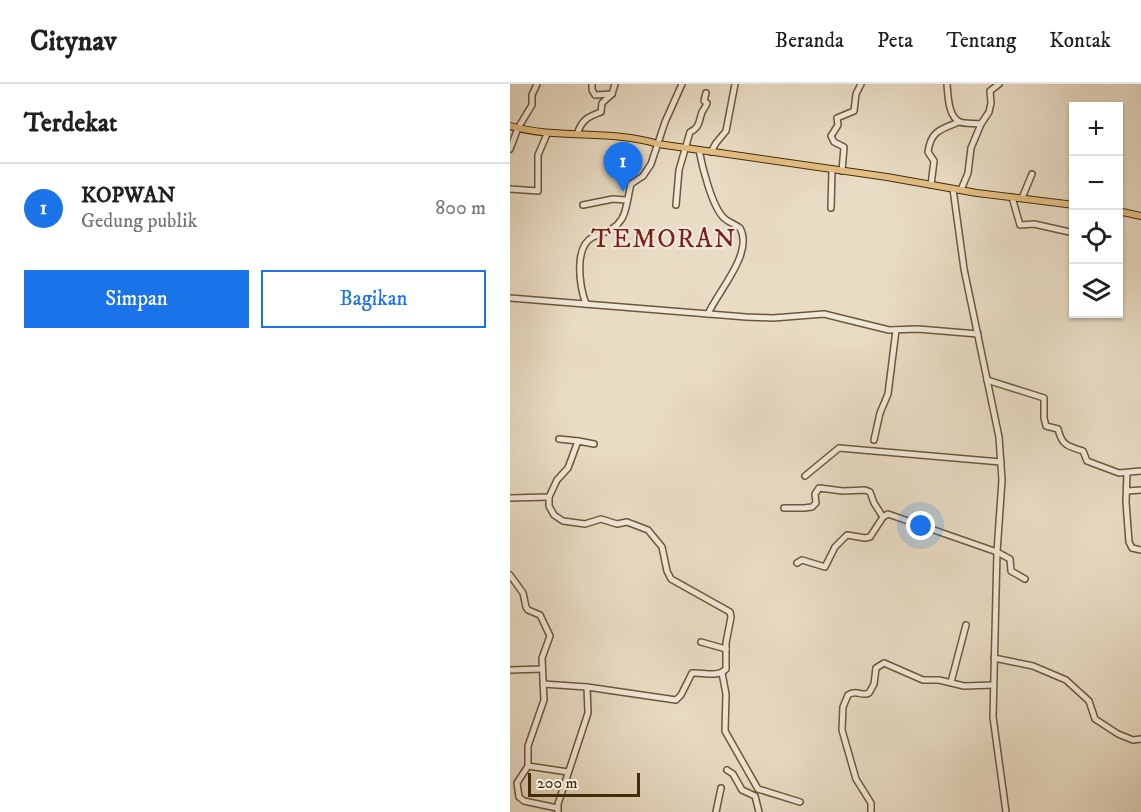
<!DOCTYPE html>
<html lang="id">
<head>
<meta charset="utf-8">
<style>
  :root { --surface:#fff; --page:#f2f2f2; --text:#202124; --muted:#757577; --line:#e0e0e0; --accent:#1a73e8 }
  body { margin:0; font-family:"IM FELL DW Pica",serif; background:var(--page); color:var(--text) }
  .controls { position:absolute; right:18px; top:18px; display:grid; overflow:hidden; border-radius:0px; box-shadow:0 2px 4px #0004 }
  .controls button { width:54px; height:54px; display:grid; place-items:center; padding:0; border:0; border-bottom:2px solid var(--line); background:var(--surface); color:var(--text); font:30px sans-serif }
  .scale { position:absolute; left:18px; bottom:15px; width:112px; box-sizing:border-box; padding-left:6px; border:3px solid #432c0a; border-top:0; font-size:16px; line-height:21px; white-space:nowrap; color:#432c0a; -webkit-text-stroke:4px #f1e8d9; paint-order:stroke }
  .you { position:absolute; left:411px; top:442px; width:21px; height:21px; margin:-15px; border:4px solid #fff; border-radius:50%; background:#1a73e8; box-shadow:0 0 0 9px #1a73e833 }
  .badge { display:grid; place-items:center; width:39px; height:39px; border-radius:50%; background:var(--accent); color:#fff; font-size:20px; font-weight:700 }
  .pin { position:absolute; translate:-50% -50px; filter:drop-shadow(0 2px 3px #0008) }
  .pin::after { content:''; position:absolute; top:32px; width:21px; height:18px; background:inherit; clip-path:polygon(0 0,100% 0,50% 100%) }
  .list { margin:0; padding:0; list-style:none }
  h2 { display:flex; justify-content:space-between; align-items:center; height:78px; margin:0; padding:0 24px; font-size:26px }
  h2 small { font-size:20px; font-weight:400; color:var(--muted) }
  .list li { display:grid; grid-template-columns:39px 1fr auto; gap:18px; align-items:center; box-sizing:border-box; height:90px; padding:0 24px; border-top:2px solid var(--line) }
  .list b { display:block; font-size:22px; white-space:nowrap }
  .list p { margin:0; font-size:20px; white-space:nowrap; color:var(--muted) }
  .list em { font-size:20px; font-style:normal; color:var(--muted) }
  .actions { display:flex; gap:12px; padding:18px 24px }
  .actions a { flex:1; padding:14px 0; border:2px solid var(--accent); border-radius:0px; text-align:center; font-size:21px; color:var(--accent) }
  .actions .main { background:var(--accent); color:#fff }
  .icon { flex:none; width:33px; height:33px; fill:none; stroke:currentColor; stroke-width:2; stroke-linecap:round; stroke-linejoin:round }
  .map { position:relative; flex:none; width:631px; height:728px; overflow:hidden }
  header { display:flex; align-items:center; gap:36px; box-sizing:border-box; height:84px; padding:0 30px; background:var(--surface); border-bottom:2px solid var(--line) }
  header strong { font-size:28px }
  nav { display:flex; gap:33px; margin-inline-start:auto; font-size:21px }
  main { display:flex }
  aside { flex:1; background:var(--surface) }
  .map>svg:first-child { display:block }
</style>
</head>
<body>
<header>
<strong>Citynav</strong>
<nav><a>Beranda</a><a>Peta</a><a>Tentang</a><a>Kontak</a></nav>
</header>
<main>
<aside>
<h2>Terdekat<small></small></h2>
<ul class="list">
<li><span class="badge">1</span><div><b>KOPWAN</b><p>Gedung publik</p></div><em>800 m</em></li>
</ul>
<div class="actions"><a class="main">Simpan</a><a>Bagikan</a></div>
</aside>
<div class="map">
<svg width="631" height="728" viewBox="0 0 631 728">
  <rect width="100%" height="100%" fill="#e9dcc4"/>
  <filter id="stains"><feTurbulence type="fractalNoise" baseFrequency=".00333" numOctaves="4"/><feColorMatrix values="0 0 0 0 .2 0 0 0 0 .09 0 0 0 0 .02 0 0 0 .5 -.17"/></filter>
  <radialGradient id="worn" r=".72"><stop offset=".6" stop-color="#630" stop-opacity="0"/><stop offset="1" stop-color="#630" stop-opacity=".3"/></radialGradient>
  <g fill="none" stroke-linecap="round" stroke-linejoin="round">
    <defs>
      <g id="minor">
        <polyline points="82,0 82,6 85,11 102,10"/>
        <path d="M437,0c1,11 1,33 13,38 5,2 14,1 21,2"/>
        <path d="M67,50c5,-14 10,-17 24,-22l1,-9 10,-9 3,-10"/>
        <polyline points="0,65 8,44 22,21 22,11 27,0"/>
        <path d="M189,66c3,16 13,57 25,68 4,4 11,6 16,10 14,25 -22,63 -32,86"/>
        <polyline points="201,68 206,59 216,47 225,0"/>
        <polyline points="332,87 334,63 324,58 321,52 328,41 327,34 344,27 346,10 351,0"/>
        <path d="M421,101l3,-24 -6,-9c3,-22 14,-23 31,-30"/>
        <polyline points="0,105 28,107 28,71 37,50"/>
        <polyline points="443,105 454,185 489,353 492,396 487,468 483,633 496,728"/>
        <polyline points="451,106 458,89 461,64 471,40 479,28 481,19 480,7 489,0"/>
        <polyline points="502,113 510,141 524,140 564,149"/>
        <polyline points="512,114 522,90"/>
        <polyline points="73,121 103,115 116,116"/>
        <path d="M166,121l3,-35 11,-38c10,-4 9,-12 12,-20 2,-3 4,-6 5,-9l-3,-2 2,-8"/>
        <polyline points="321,124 322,85"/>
        <polyline points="0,214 236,233 263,234 314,230 379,246 408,245 468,250"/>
        <path d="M76,220c-6,-16 -13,-57 7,-67 11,-5 21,-6 28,-17 6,-7 7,-26 10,-36l12,-8 8,-12 14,-42 17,-38"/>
        <path d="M477,296l57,18v20l2,8 12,3c4,17 10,17 25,22l4,10 32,12 22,-2"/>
        <polyline points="49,355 68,357"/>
        <polyline points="364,356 370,329 378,310 386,246"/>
        <polyline points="617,389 616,418 619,458 622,464 631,466"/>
        <polyline points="295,392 329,364 491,378"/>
        <polyline points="617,407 631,406"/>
        <polyline points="0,414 39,413"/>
        <polyline points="274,424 294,424 302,423 306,419 305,410 309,404 333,407 355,406 360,408 364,419 373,433"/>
        <polyline points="287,479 292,476 315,483 325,463 337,451 355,454 360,453 373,433 378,430 487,468 500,475 501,487 515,495"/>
        <polyline points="0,491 13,509 16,523 18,526 30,531 40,552 32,574 34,616 18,662 18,682 58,688"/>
        <polyline points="191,558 216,565"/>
        <polyline points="484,574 523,582 556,596 579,617 585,635 608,650 623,656 631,655"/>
        <polyline points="0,586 32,585"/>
        <polyline points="212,589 216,610 215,647 248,705 290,718"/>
        <polyline points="441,598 456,541"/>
        <path d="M33,600l44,3 89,13 5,-5 11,-22c11,-1 26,5 34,-4v-26l5,-26 -1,-5 -59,-33 -4,-8 -5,-24 -14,-17 -21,-8 -10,2 -16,-5 -16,5 -22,-3 -9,-6 -5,-9v-9l8,-17 11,-12 10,-27 16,3"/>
        <polyline points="18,682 7,699 9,713 14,717 47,724"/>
        <polyline points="217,686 223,690 232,706 245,712 249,728"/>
        <polyline points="48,728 48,720 78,629 77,603"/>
        <polyline points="206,728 211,704"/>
        <path d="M361,728v-9l-15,-24 -14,-49 1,-23 5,-12c8,-6 14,2 21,-2l5,-9 2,-16 8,-5 39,17h16l25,6 29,-1"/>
      </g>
      <g id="major">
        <path d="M0,42c49,14 99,3 148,18l229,33 90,16 97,12"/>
        <polyline points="608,127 631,132"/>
      </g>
    </defs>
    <use href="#minor" stroke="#6c5838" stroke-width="8"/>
    <use href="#major" stroke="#432c0a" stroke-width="8"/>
    <use href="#minor" stroke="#f1e8d9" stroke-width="5"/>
    <use href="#major" stroke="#e4be82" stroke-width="6"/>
  </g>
  <g text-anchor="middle" stroke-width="4.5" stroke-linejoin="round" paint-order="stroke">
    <g font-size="26" letter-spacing="1.5" fill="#7a1f14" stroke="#f1e8d9">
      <text x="154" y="163">TEMORAN</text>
    </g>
  </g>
  <rect width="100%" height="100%" filter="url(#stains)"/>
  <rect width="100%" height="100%" fill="url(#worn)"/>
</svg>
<div class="controls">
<button>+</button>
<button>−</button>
<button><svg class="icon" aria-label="locate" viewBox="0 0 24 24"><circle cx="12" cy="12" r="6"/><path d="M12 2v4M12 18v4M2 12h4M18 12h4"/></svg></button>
<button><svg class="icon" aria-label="layers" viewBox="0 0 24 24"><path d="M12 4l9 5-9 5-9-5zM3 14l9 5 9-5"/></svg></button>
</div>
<div class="scale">200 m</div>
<div class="you"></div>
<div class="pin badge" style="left:113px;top:108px">1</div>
</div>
</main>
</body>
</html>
